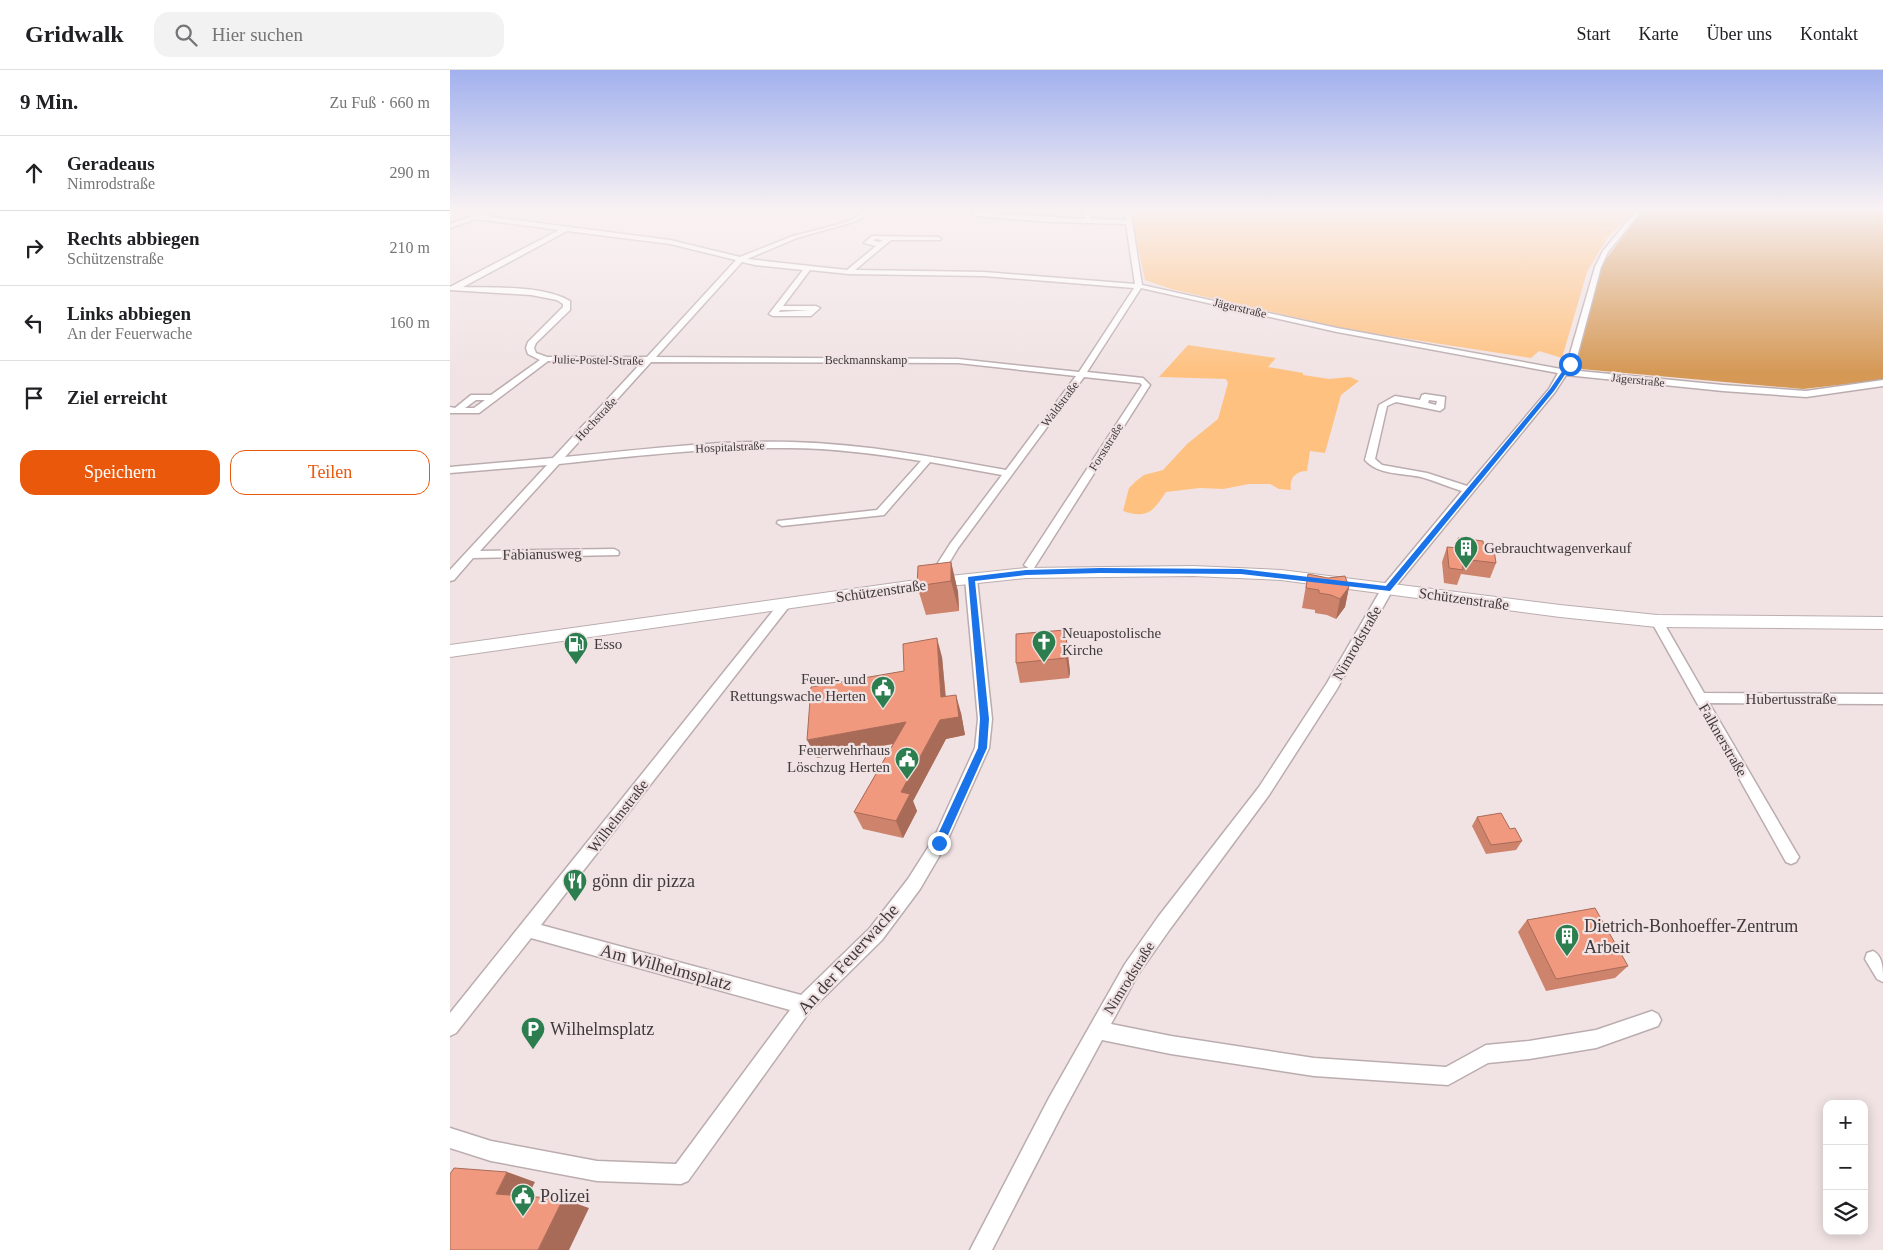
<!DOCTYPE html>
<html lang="de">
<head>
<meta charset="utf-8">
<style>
  :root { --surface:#fff; --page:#f2f2f2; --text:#202124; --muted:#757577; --line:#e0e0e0; --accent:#ea580c }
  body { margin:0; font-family:Georgia,serif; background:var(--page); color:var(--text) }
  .controls { position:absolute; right:15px; bottom:15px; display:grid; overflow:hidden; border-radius:10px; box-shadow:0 2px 12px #0003 }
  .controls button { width:45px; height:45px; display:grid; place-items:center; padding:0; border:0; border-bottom:1px solid var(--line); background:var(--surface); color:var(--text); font:25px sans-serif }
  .stop { position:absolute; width:15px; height:15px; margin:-11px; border:4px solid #1a73e8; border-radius:50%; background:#fff }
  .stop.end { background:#1a73e8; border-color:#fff; box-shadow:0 1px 5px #0008 }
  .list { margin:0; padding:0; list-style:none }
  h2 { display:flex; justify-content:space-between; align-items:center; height:65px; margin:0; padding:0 20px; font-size:21px }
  h2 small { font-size:16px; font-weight:400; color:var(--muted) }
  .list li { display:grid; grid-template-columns:32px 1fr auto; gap:15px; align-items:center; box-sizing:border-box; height:75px; padding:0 20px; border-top:1px solid var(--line) }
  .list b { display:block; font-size:19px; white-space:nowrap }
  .list p { margin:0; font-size:16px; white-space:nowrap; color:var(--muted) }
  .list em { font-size:16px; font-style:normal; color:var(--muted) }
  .actions { display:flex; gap:10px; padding:15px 20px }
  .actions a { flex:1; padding:11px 0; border:1px solid var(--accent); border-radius:15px; text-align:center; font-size:18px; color:var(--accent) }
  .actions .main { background:var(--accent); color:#fff }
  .icon { flex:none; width:28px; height:28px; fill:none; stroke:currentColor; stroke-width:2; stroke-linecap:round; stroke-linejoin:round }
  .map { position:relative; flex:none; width:1433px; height:1180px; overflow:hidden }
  header { display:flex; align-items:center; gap:30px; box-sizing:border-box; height:70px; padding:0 25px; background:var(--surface); border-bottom:1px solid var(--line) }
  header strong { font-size:24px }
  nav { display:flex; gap:28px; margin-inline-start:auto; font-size:18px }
  .search { width:350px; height:45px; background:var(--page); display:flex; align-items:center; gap:12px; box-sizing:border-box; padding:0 18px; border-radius:15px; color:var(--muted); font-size:19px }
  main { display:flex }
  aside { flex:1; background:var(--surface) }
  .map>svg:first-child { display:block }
</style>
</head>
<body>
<header>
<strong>Gridwalk</strong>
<div class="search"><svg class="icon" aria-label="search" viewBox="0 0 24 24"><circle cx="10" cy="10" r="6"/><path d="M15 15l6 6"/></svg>Hier suchen</div>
<nav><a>Start</a><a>Karte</a><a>Über uns</a><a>Kontakt</a></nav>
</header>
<main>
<aside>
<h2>9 Min.<small>Zu Fuß · 660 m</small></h2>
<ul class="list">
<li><svg class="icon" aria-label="ahead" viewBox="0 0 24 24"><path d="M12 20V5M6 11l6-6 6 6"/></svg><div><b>Geradeaus</b><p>Nimrodstraße</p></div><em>290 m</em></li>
<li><svg class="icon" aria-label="right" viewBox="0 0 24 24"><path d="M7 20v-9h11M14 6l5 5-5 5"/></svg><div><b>Rechts abbiegen</b><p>Schützenstraße</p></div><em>210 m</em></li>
<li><svg class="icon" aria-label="left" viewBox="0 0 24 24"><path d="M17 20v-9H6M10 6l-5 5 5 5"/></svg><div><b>Links abbiegen</b><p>An der Feuerwache</p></div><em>160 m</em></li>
<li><svg class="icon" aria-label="arrive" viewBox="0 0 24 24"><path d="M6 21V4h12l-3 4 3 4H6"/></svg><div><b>Ziel erreicht</b></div></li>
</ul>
<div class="actions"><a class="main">Speichern</a><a>Teilen</a></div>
</aside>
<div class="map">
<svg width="1433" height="1180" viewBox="0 0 1433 1180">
  <rect width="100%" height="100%" fill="#f1e3e4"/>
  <g fill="#fec180">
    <polygon points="684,138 1188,138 1158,167 1137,202 1112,288 1089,281 1081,288 901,260 721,219 695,210 684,159"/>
    <path d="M738,275l88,13 -8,9 35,6v2l26,4 21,-2 9,4 -18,14 -16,58 -15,-2 -3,20c-12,0 -18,8 -16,19l-12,-1 -9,-5h-21l-26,5 -23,-1 -34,4c-13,20 -19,27 -43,19l6,-23 7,-7 8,-6 19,-5 24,-26 31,-25 10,-36 -2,-4 -67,-2z"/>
  </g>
  <polygon fill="#d59855" points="1195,138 1433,138 1433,310 1353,319 1120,298 1149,198"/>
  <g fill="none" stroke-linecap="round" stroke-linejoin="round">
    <defs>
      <g id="minor">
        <path d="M45,138h9l-20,8 186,24 70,17 53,-21 47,-12 13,-5 17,-11h7l-20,13 -60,17 -50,21 100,11 29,-24 -12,-3 8,-7 66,1 3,2 -1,1h-49l-36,30 129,2 151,12 -9,-60 -75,-2 -76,-6 -4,-3 4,-5h6l-3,4 107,7 -2,-11h6l2,11 35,1 -2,-12h6l12,77 195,43 224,41 8,-12 26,-90 8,-16 35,-43h6l-36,44 -7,15 -24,90 -8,13 154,15 83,6 77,-11v6l-77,11 -83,-6 -157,-16 -11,17 -163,199 -55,98 -68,106 -99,134 -33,47 -26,48 60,12 143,22 132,9 40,-22 43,-4 67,-11 56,-19 6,3 3,6 -3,6 -62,22 -67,11 -41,4 -40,22 -134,-9 -143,-22 -69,-14 -39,72 -71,138h-22l79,-152 76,-134 33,-47 101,-130 68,-104 56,-97 79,-95c-13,-4 -27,-10 -41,-14 -19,-4 -43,-2 -56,-17l14,-55 16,-9 25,4 2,-5 3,-1 20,3 -1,11 -4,3 -44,-9 -9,4 -12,53 7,6 45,8 40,13 82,-97 9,-16 -221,-41 -196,-44 -54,84 56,6 7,7 -116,183 -4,1 -6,-4 118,-180 -2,-2 -56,-6 -126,171 -19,32h-8l-2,-3 21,-33 52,-69 -72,-13 -46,53 -102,11 -5,-3 1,-2 99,-11 44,-49c-44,-7 -88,-13 -133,-13 -77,-1 -153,8 -229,16l-79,87 134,-2 4,2 1,2 -1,2 -145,3 -19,22 -4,1v-11l97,-105 -97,8v-6l103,-9 89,-96 -94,-1 -69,52h-29v-6l5,1 16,-13h20l49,-35 -12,-6 -2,-6 2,-6 35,-35v-3l-6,-4 -26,-5 -81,-5v-3l109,-57 -83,-11 -26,9v-4zM117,161l103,13 66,16 -89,97h-100l-11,-4 -2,-5 2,-5 34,-33v-9c-28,-16 -75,-13 -107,-14zM425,169l8,1 -3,2 -7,-1zM292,192l13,3 48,5 -34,44 4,2h38l9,-8 -4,-2h-33l27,-36 39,4 135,2 150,12 -55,84 -121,-13 -302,-2zM330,240h30l-31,2zM201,292l307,1 118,13 -70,94c-71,-13 -142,-26 -214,-28 -76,-2 -152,8 -227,15zM26,330h9l-11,8h-9zM979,330l8,1 -1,4 -8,-2z"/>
        <polygon points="521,505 527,509 542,649 539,678 494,778 470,819 432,870 360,941 238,1111 231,1114 147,1111 41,1091 0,1078 0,1058 41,1071 147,1091 226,1094 340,940 81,868 6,963 0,966 0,943 330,532 338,532 340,535 338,538 91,855 351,925 420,858 458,809 484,768 525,678 528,649 515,509"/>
        <polygon points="1207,547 1211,548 1254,623 1433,624 1433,634 1259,633 1346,782 1349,787 1346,792 1341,794 1336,792 1201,551"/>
        <path d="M1423,881c10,5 10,18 10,31l-6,-3 -12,-20 2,-6z"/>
      </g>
      <polygon id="secondary" points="743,496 831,500 1110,535 1207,545 1433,547 1433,559 1207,557 1110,547 831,510 743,506 576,508 481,518 0,587 0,575 481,508 576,498"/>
    </defs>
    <use href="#minor" stroke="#bbadaf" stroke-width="3"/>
    <use href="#secondary" stroke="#bbadaf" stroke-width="2"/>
    <use href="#minor" fill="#fff" fill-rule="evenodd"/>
    <use href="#secondary" fill="#fff" fill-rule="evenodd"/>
  </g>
  <g fill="#ce846c">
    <polygon points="1008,468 1034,479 1046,493 1040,508 1011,504 1007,515 994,513 992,492 997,477 1005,478"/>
    <polygon points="501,492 508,522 509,541 476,545 467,516"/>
    <polygon points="858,504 899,517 895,537 886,549 877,545 865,543 865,540 852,538"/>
    <polygon points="615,560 620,602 619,608 570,613 566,593"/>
    <polygon points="492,587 496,627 511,643 515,665 496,669 463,731 467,741 453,768 413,759 404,742 443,674 367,688 454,601"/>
    <polygon points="1027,747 1060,759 1072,771 1066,780 1036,784 1022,756"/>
    <polygon points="1077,850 1178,896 1165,908 1096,921 1068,862"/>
  </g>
  <g fill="#a86b58">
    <polygon points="501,492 508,522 509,541 501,511"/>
    <polygon points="899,517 895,537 886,549 890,529"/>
    <polygon points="615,560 620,602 619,608 616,588"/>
    <polygon points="487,568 492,587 497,646 491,627"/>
    <polygon points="506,625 511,643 515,665 496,669 463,731 467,741 453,768 446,751 451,722 490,650"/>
    <polygon points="456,652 463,670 367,688 357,670"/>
    <polygon points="57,1102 85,1112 74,1133 46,1124"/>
    <polygon points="113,1129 139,1138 119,1180 88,1180"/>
  </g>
  <g fill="#f0997e" stroke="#a86b58">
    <polygon points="1008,468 1033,471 1034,479 1044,480 1046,493 1012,489 1013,500 999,498 997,477 1009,478"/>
    <polygon points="501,492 501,511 467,516 468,496"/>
    <polygon points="858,504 878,508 895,506 899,517 890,529 881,525 869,523 869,520 856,518"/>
    <polygon points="615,560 618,582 616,588 566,593 566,564"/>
    <polygon points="487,568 491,627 506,625 509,647 490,650 451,722 460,724 446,751 404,742 456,652 357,670 361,617 454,601 453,574"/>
    <polygon points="1051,743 1060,759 1065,758 1072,771 1041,775 1027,747"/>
    <polygon points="1145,838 1178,896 1106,909 1077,850"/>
    <polygon points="4,1098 57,1102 46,1124 113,1129 88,1180 0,1180 0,1104"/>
  </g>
  <linearGradient id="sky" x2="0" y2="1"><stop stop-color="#a2b1ee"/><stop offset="0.46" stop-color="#f9f2f3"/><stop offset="1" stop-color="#f9f2f3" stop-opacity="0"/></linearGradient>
  <rect width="1433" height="303" fill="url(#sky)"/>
  <polygon fill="#1a73e8" points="1118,293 1122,294 1104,321 940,521 791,504 650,503 576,505 525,511 539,649 537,678 493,776 486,776 484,773 528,678 530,649 518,507 576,500 650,498 791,499 936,516 1100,319"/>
  <defs>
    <symbol id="building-pin" viewBox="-11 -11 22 30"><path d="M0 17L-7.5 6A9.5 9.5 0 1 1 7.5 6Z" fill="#2d7e4f" stroke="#f1e3e4"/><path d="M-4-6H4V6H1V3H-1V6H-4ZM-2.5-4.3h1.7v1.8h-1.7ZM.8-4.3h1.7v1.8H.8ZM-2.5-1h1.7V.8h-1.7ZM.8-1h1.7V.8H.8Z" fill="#fff"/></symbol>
    <symbol id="church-pin" viewBox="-11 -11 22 30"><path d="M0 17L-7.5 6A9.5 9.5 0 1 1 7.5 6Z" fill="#2d7e4f" stroke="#f1e3e4"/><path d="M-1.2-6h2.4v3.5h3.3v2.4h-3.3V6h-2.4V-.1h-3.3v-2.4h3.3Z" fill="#fff"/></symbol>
    <symbol id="fuel-pin" viewBox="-11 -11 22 30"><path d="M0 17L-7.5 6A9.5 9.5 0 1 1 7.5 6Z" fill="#2d7e4f" stroke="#f1e3e4"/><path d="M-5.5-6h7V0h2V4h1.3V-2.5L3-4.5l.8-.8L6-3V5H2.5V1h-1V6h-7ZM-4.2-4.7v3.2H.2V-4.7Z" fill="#fff"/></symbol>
    <symbol id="civic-pin" viewBox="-11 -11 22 30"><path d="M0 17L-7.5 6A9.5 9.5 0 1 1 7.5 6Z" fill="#2d7e4f" stroke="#f1e3e4"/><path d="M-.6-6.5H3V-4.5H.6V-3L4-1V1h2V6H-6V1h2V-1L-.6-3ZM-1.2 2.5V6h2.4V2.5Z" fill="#fff"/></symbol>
    <symbol id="restaurant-pin" viewBox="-11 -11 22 30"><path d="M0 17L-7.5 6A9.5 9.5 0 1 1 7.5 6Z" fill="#2d7e4f" stroke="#f1e3e4"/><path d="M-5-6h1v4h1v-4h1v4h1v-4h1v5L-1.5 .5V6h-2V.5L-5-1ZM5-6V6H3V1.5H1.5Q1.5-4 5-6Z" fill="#fff"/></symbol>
    <symbol id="parking-pin" viewBox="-11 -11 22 30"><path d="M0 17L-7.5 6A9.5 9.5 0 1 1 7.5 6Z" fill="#2d7e4f" stroke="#f1e3e4"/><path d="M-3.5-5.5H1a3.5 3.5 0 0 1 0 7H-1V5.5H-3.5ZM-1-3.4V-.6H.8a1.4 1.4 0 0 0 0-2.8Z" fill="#fff"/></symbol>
  </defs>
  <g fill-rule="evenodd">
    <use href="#building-pin" x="1002" y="464" width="28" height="38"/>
    <use href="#church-pin" x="580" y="558" width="28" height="38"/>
    <use href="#fuel-pin" x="112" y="560" width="28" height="38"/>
    <use href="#civic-pin" x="419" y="604" width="28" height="38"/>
    <use href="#civic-pin" x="443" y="675" width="28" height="38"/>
    <use href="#restaurant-pin" x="111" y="797" width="28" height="38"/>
    <use href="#building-pin" x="1103" y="852" width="28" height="38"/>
    <use href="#parking-pin" x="69" y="945" width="28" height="38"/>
    <use href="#civic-pin" x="59" y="1112" width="28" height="38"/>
  </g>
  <g text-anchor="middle" stroke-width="4.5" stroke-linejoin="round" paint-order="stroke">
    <g font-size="12" fill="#403a3b" stroke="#f1e3e4">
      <text transform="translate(790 238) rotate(13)" y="4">Jägerstraße</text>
      <text transform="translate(148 290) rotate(1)" y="4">Julie-Postel-Straße</text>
      <text x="416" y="294">Beckmannskamp</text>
      <text transform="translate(1188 310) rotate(6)" y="4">Jägerstraße</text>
      <text transform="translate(610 334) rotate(-53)" y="4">Waldstraße</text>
      <text transform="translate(146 349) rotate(-47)" y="4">Hochstraße</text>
      <text transform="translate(280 377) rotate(-3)" y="4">Hospitalstraße</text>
      <text transform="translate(656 377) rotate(-58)" y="4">Forststraße</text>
    </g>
    <g font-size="15" fill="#403a3b" stroke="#f1e3e4" text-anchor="start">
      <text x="1034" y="483">Gebrauchtwagenverkauf</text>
      <text x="612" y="568">Neuapostolische<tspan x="612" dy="17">Kirche</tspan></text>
      <text x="144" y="579">Esso</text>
      <text x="416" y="614" text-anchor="end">Feuer- und<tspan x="416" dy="17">Rettungswache Herten</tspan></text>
      <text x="440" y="685" text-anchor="end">Feuerwehrhaus<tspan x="440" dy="17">Löschzug Herten</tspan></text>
    </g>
    <g font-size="15" fill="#403a3b" stroke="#f1e3e4">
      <text transform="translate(92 484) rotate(-1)" y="5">Fabianusweg</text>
      <text transform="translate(431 521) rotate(-8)" y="5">Schützenstraße</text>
      <text transform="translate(1014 529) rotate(8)" y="5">Schützenstraße</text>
      <text transform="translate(907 573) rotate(-60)" y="5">Nimrodstraße</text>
      <text x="1341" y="634">Hubertusstraße</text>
      <text transform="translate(1273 670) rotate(60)" y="5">Falknerstraße</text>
      <text transform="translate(168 746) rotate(-52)" y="5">Wilhelmstraße</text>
      <text transform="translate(679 908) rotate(-58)" y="5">Nimrodstraße</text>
    </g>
    <g font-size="18" fill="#403a3b" stroke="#f1e3e4" text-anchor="start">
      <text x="142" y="817">gönn dir pizza</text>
      <text x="1134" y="862">Dietrich-Bonhoeffer-Zentrum<tspan x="1134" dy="21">Arbeit</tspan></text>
      <text x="100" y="965">Wilhelmsplatz</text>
      <text x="90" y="1132">Polizei</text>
    </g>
    <g font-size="18" fill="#403a3b" stroke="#f1e3e4">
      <text transform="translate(398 889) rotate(-48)" y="6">An der Feuerwache</text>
      <text transform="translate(216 897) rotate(15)" y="6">Am Wilhelmsplatz</text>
    </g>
  </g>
</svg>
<div class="controls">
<button>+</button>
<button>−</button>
<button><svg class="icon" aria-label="layers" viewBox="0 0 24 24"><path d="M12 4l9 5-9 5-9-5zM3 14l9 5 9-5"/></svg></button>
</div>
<div class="stop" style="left:1120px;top:294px"></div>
<div class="stop end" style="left:489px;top:773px"></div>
</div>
</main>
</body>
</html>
